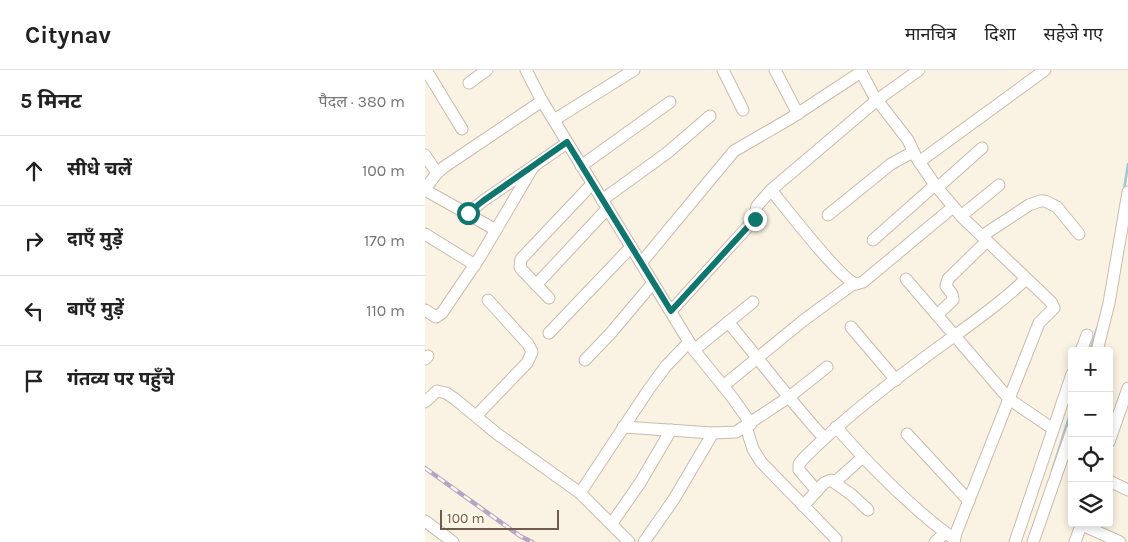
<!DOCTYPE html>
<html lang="hi">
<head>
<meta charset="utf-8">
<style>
  :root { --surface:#fff; --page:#f6f6f6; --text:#222; --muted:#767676; --line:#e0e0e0 }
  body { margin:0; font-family:Karla,"Noto Sans Devanagari",sans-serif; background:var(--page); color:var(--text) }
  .controls { position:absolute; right:15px; bottom:15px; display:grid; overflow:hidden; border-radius:5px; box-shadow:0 2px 8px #0003 }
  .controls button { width:45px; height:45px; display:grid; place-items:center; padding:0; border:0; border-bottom:1px solid var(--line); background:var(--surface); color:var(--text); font:25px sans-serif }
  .scale { position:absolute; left:15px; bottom:12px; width:119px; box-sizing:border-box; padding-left:5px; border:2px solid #705b4c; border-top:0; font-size:14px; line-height:18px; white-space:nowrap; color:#705b4c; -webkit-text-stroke:4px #fdf7e9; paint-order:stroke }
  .stop { position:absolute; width:15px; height:15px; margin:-11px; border:4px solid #0f766e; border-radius:50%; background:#fff }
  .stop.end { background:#0f766e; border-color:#fff; box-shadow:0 1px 5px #0008 }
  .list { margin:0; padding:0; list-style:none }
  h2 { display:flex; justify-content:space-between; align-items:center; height:65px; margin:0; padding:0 20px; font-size:21px }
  h2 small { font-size:16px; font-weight:400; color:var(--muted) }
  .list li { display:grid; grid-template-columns:32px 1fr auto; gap:15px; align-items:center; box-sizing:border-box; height:70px; padding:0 20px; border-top:1px solid var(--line) }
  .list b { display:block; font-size:19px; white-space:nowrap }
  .list em { font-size:16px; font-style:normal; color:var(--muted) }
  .icon { flex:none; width:28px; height:28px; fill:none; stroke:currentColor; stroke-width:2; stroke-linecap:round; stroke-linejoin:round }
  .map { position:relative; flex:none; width:703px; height:472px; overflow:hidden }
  header { display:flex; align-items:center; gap:30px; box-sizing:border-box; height:70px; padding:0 25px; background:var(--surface); border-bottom:1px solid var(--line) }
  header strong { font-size:24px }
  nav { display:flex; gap:28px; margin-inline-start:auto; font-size:18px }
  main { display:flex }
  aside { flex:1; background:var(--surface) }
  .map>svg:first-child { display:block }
</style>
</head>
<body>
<header>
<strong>Citynav</strong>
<nav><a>मानचित्र</a><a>दिशा</a><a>सहेजे गए</a></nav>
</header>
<main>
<aside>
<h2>5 मिनट<small>पैदल · 380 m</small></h2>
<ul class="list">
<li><svg class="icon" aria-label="ahead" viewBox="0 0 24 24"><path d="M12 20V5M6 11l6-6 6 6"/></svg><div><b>सीधे चलें</b></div><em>100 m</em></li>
<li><svg class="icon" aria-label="right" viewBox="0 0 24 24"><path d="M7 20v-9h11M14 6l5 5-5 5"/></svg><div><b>दाएँ मुड़ें</b></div><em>170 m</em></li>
<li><svg class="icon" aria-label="left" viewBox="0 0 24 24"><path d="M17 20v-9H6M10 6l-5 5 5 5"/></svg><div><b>बाएँ मुड़ें</b></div><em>110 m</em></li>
<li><svg class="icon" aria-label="arrive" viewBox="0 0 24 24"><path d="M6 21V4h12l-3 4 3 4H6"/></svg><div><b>गंतव्य पर पहुँचे</b></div></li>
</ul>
</aside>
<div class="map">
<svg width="703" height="472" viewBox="0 0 703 472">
  <rect width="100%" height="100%" fill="#faf3e4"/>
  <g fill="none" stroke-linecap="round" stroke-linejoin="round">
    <g stroke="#a1c7d3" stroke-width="2.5">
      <polyline points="699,120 703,94"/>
      <polyline points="665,281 672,258"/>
      <polyline points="627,401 647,338"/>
    </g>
    <defs>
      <g id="minor">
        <polyline points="1,0 37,59"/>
        <polyline points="101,0 117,31 269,280 307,327 326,354"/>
        <polyline points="298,0 318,40"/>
        <polyline points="350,0 373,44"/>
        <polyline points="435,0 449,26 483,70 491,87 510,115 538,148 626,232 629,238 614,253 531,463 529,472"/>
        <polyline points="44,13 62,0"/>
        <polyline points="129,50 209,0"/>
        <polyline points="0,85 12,103"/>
        <polyline points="494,92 620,0"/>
        <polyline points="156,96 245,32"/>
        <polyline points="512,118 557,78"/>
        <polyline points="0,119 12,103 19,97 117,31"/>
        <polyline points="0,120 71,160"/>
        <path d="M346,120c14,17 70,90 85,94l7,-2 90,-75"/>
        <polyline points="177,130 242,83 285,46"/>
        <polyline points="43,143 58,131 142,73"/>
        <polyline points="403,145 466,94 488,82"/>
        <polyline points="536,146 574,115"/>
        <polyline points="0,164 50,195"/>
        <polyline points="557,166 604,135 615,131 620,131 632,137 654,164"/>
        <polyline points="448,170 510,115"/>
        <polyline points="216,193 309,81 366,48 436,2"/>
        <polyline points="481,209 584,329 628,359"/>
        <polyline points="111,215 182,139"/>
        <polyline points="124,228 97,200 95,197 96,189 167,114"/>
        <polyline points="0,240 11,247 17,243 55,187 108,97"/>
        <polyline points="246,241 329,150 332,136 346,120 452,30 494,0"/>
        <polyline points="512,245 528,230 527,224 521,216 523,209 562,171"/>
        <path d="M303,252c32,38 62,79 96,116"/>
        <polyline points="426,257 471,310"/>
        <polyline points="124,263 206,177"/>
        <polyline points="269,280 328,232"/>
        <polyline points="656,281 662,265"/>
        <polyline points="672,281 684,233 703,122"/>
        <polyline points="0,289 3,286"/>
        <polyline points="160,290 185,264 228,213"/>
        <polyline points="298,316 379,250 428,214"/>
        <polyline points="0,332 12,321 21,323 30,329 71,363 155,423 204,472"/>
        <polyline points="51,346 102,293 107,282 103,274 63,230"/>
        <polyline points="198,357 288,363 311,362 364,327 402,297"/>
        <polyline points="321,357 328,379 336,392 411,469"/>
        <path d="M411,357c36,41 74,80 118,112"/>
        <polyline points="482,364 544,431"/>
        <polyline points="684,372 703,318"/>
        <polyline points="684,411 703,420"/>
        <polyline points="410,412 438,387"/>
        <path d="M392,421l-18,-21v-6l4,-5c36,-36 76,-68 117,-98 36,-27 73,-51 106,-82"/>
        <polyline points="155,423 224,319 241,296 264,272"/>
        <polyline points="378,436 399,413 406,410 427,425 443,440"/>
        <polyline points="0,451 28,472"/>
        <polyline points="187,453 215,413 246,360"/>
        <polyline points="657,455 695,472"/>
        <polyline points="219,472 249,429 288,363"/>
        <polyline points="510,472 520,463"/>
        <polyline points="590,472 647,304"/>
        <polyline points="608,472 647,360"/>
        <polyline points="650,472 657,453"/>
      </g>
    </defs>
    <use href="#minor" stroke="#cabbab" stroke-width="13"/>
    <use href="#minor" stroke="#fff" stroke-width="11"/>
    <defs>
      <polyline id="rail" points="0,398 95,466 107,472"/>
    </defs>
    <use href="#rail" stroke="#b6a4c2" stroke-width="4.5"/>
    <use href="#rail" stroke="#fdf7e9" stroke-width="2.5" stroke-dasharray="8" stroke-linecap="butt"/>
  </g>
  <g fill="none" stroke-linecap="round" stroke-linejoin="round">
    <polyline stroke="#0f766e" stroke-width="6" points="43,143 58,131 142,72 246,241 330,149"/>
  </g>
</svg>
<div class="controls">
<button>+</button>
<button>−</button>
<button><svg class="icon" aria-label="locate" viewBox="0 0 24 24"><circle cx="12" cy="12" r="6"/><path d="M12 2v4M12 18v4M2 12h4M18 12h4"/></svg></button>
<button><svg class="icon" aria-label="layers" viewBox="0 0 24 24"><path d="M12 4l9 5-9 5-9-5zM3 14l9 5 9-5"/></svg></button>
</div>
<div class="scale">100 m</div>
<div class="stop" style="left:43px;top:143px"></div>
<div class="stop end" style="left:330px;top:149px"></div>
</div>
</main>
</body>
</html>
